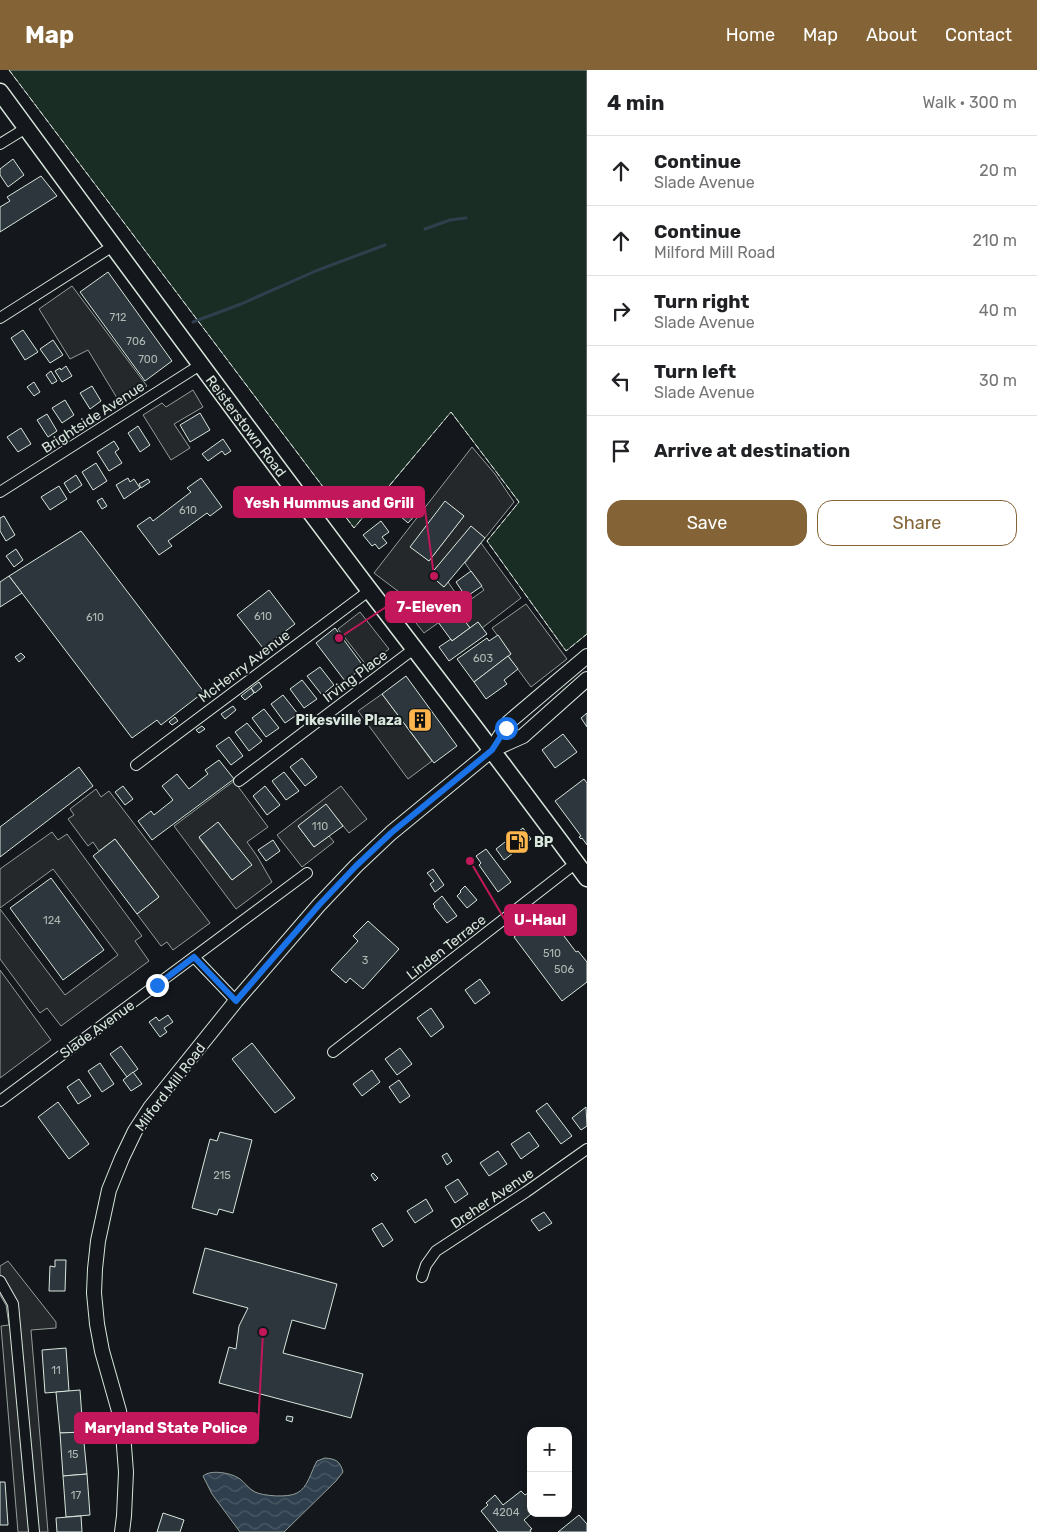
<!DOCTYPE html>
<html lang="en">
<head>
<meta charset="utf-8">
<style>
  :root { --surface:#fff; --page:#f6f6f6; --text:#202124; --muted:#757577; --line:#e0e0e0; --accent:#846436 }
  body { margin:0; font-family:Rubik,sans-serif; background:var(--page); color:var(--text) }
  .controls { position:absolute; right:15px; bottom:15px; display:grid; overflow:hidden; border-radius:10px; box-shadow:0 2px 12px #0003 }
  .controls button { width:45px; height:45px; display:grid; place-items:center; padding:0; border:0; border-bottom:1px solid var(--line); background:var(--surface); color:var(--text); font:25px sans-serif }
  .stop { position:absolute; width:15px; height:15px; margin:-11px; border:4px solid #1a73e8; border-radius:50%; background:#fff }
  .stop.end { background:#1a73e8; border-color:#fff; box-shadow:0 1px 5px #0008 }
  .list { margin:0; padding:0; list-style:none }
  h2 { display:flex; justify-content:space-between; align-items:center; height:65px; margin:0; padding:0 20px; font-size:21px }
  h2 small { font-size:16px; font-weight:400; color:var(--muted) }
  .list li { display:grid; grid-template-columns:32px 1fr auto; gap:15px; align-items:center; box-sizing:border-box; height:70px; padding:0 20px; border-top:1px solid var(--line) }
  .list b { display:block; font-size:19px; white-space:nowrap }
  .list p { margin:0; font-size:16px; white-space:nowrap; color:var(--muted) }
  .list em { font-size:16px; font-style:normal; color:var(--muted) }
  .actions { display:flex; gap:10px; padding:15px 20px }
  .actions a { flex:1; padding:11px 0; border:1px solid var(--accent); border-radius:15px; text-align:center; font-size:18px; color:var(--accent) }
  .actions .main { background:var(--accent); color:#fff }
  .icon { flex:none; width:28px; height:28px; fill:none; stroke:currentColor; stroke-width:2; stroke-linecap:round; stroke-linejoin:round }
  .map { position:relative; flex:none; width:587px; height:1462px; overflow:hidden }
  header { display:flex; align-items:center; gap:30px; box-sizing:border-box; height:70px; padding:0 25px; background:var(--accent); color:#fff }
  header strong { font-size:24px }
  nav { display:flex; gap:28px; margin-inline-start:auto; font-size:18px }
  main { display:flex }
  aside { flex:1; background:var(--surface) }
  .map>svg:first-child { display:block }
</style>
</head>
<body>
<header>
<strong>Map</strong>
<nav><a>Home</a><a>Map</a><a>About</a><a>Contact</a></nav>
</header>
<main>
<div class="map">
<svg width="587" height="1462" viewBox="0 0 587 1462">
  <defs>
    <pattern id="water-waves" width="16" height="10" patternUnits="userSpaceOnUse" patternTransform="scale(1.25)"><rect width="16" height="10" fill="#2f3f4d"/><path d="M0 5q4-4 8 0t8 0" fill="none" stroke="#4c5b66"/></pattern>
  </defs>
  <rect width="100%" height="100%" fill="#14181c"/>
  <polygon fill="#1a2d24" stroke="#939e99" points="9,0 587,0 587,564 566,581 487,471 519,432 451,342 354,458"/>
  <g fill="#24282b" stroke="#939e99" fill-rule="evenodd">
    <polygon points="72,216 147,316 120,333 88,280 70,289 39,239"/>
    <polygon points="193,320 203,337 174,354 190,378 171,390 143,345 162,333 166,337"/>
    <path d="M472,377l23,27 19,28 -29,36 -14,-11 -41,48 14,12 4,-5 11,16 5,3 6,-1 14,-10 -19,-27 16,-20 40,55 -39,30 -4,-6 -8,6 -14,-18 -32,23 -8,-10 3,-5 -21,-17 5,-6 -29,-22zM445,432l19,14 -35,45 -18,-14z"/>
    <polygon points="526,534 567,589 531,617 508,586 511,584 492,558"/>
    <polygon points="360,542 389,579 367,596 338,559"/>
    <polygon points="382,624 432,691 408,709 358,641"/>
    <path d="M234,711l34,46 -21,15 10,14 15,26 -36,27 -62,-83zM219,753l32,42 -19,15 -33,-42z"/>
    <polygon points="341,716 367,749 349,763 326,735 298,756 314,777 329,766 334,772 302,797 277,765"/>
    <polygon points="96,719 101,727 109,721 210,853 173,880 167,872 161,876 137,844 159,827 115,769 99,781 93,772 88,776 68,749 74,745 70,739"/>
    <polygon points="52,762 58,770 67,764 142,866 135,871 149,891 61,956 47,938 40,943 0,889 0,839 65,925 118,885 53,799 0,838 0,799"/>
    <polygon points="0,900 51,970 0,1008"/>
    <polygon points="8,1191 56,1252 56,1258 31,1260 48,1462 18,1462 1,1256 9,1255 6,1235 0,1225 0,1196"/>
  </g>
  <path fill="url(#water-waves)" stroke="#939e99" d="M325,1388c11,1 15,3 18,14l-7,9 -52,51h-44l-28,-38 -9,-18c8,-7 29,-3 37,3 5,4 9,10 15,13 8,4 33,6 42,1 11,-5 14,-22 20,-32z"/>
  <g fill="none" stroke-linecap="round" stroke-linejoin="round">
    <g stroke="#2f3f4d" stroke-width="3">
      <polyline points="425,159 450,150 466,148"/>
      <polyline points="193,252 241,234 318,200 385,175"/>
    </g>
  </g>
  <g fill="#2c363c" stroke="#d8e6dc">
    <polygon points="13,89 24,105 8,117 0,105 0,99"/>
    <polygon points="41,106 57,126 0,162 0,137 10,131 7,127"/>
    <polygon points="108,202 172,291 145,311 80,222"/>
    <polygon points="23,260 38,282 25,290 11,268"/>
    <polygon points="53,270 63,285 50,293 40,279"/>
    <polygon points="66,296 72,306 62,312 55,301 60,298 61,300"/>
    <polygon points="51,301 57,311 52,314 46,305"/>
    <polygon points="34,312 40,322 34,326 27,317"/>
    <polygon points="92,316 101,331 90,339 80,323"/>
    <polygon points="65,330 74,345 62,353 52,338"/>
    <polygon points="200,343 210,360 190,372 180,355"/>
    <polygon points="47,344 57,361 48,367 37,350"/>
    <polygon points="138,356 150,375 140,382 128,363"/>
    <polygon points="21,358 31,374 18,382 7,367"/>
    <polygon points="223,369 231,381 225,385 222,381 208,391 202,384"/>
    <polygon points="114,371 119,379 115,382 122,393 109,401 97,382"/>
    <polygon points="96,393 107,411 93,420 82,402"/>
    <polygon points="76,405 82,415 70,423 64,413"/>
    <polygon points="128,408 130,412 134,409 140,418 124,429 116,415"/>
    <polygon points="201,408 222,437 210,446 207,443 168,471 172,476 159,485 137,456 150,447 153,451 191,422 187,418"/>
    <polygon points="148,409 150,412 141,418 139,414"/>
    <polygon points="59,416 67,429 50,440 41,427"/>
    <polygon points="102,428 107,436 102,439 97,431"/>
    <polygon points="445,431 464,446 429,491 410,477"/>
    <polygon points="409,434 418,442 408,453 399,445"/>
    <polygon points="4,446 15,465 6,471 0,461 0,448"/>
    <polygon points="381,451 389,462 382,467 387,473 379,479 375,474 372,476 363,465"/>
    <polygon points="471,456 485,468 444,517 430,505"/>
    <polygon points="81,461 204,622 161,655 157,650 132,668 9,506"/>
    <polygon points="16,479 23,490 14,497 6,486"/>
    <polygon points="471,501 482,516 466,527 456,512"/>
    <polygon points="9,506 22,523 0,537 0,512"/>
    <polygon points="269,520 295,554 263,578 237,545"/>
    <polygon points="457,540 470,558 452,571 438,552"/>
    <polygon points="478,552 487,564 449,591 439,577 451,569 452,571"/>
    <polygon points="335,558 364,597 345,611 316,573"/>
    <polygon points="498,565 511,584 474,612 457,589 487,568 489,571"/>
    <polygon points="21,583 25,587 19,592 15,587"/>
    <polygon points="508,586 518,599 504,610 507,614 486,629 474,612"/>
    <polygon points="320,597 334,615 322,625 307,606"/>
    <polygon points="406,606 457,676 434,693 382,624"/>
    <polygon points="302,610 317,629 304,638 290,619"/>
    <polygon points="259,612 262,617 255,623 251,618"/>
    <polygon points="251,618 254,623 245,630 241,626"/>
    <polygon points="283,625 298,644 285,653 271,634"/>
    <polygon points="233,636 236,640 225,649 221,644"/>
    <polygon points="264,639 279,658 266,667 252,648"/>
    <polygon points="587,643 587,657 581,648"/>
    <polygon points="175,647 178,651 172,655 169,652"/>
    <polygon points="247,653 262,671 249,681 235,662"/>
    <polygon points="202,656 205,659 199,663 196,660"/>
    <polygon points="563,664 577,682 555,698 542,680"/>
    <polygon points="229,667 243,686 231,695 216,676"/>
    <polygon points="302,688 317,707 305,716 290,697"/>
    <polygon points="219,690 234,709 152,770 138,751 151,741 154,745 173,730 162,716 177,704 189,719 208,704 205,700"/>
    <polygon points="79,697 93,716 0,787 0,757"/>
    <polygon points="284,702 299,721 286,730 272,711"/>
    <polygon points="584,709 587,713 587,775 582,768 581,769 579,767 581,766 555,731"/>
    <polygon points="123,716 133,729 125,735 115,722"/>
    <polygon points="265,716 280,735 267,745 253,726"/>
    <polygon points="326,734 343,756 314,777 298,756"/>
    <polygon points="218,752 252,795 232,810 199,767"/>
    <polygon points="523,758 531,769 504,790 496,779"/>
    <polygon points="115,769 159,827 137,844 93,786"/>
    <polygon points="273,770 280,781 266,791 258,780"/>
    <polygon points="486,779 511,812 498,822 479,795 481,793 476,786"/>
    <polygon points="433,799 444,815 435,822 430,814 434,811 427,803"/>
    <polygon points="51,808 104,880 63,910 10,838"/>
    <polygon points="465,816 477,830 467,838 457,826 461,822 460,821"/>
    <polygon points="442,826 457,846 447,853 434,837 435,836 433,834"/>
    <polygon points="548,841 566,864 564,866 576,882 578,881 587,892 587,912 562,931 514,867"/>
    <polygon points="368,851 399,879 363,919 350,908 346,913 331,900 358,871 353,866"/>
    <polygon points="480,909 490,923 475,934 465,920"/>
    <polygon points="431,938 444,957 431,967 417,948"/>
    <polygon points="168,945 173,952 164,958 167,962 160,967 149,952 156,947 159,951"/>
    <polygon points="252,973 295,1028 275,1043 232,989"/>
    <polygon points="121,976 138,999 127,1007 110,984"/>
    <polygon points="400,978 412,994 397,1005 385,989"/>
    <polygon points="100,993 114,1014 102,1022 88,1001"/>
    <polygon points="372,1000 380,1012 362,1026 353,1014"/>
    <polygon points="133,1002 142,1014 131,1021 123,1010"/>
    <polygon points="79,1009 91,1026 78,1034 67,1017"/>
    <polygon points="399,1010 410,1026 400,1033 389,1017"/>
    <polygon points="58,1032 89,1074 69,1089 38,1047"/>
    <polygon points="547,1033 572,1066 561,1074 536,1041"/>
    <polygon points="586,1037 587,1056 581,1060 572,1048"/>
    <polygon points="220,1062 252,1070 233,1143 219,1139 217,1145 192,1138 210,1069 217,1071"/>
    <polygon points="529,1062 539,1076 521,1089 511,1074"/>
    <polygon points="498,1081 507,1094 489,1106 480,1093"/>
    <polygon points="447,1083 452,1091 447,1095 442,1086"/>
    <polygon points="373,1103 378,1108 375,1111 371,1105"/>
    <polygon points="458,1109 468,1124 455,1133 445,1117"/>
    <polygon points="426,1129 433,1141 415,1153 407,1141"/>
    <polygon points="544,1142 552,1153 539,1161 531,1150"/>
    <polygon points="382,1153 393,1170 383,1177 372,1159"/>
    <polygon points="205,1178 337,1214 325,1259 292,1250 283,1283 363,1304 351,1348 219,1313 229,1277 236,1279 239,1256 248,1238 193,1223"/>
    <polygon points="55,1190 66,1190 65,1221 49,1221 50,1196 55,1197"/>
    <polygon points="66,1278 69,1321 45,1323 42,1280"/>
    <polygon points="80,1320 83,1362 60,1363 56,1322"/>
    <polygon points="287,1346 293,1347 292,1352 286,1350"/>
    <polygon points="83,1362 87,1404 63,1406 60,1363"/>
    <polygon points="87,1404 90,1445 66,1447 63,1406"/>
    <polygon points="0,1412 5,1412 8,1455 0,1455"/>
    <polygon points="521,1421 525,1425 531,1421 531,1443 532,1443 524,1450 532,1459 530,1460 531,1462 498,1462 481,1441 488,1435 486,1433 495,1425 503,1435"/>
    <polygon points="163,1443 184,1450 180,1462 157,1462"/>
    <polygon points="579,1445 587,1454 587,1462 558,1462"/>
    <polygon points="81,1446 82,1462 57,1462 56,1448"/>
  </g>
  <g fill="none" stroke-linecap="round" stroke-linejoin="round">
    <defs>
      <g id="minor">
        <polyline points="0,74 26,58"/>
        <polyline points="0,248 113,176"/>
        <polyline points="0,422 200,295"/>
        <polyline points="136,695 370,520"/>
        <polyline points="239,711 415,578"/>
        <polyline points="194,887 236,931"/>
        <polyline points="333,982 576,793"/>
        <polyline points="0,1031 307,803"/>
        <polyline points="422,1207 426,1195 436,1181 526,1122 587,1079"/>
        <polyline points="0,1211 13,1234 34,1462"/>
      </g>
      <g id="secondary">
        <polyline points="492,679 509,652 587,586"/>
        <polyline points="122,1462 124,1446 126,1402 123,1363 119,1341 102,1281 97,1254 94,1223 95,1199 98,1171 109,1120 122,1088 135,1061 150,1038 236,931 319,835 356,796 391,763 492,680 523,666 587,609"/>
      </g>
      <path id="primary" d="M0,22c121,165 243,331 367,495 74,96 148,193 220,291"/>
    </defs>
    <use href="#minor" stroke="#d8e6dc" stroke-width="12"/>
    <use href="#secondary" stroke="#d8e6dc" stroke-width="16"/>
    <use href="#primary" stroke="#d8e6dc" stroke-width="19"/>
    <use href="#minor" stroke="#14181c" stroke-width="10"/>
    <use href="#secondary" stroke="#14181c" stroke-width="14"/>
    <use href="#primary" stroke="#14181c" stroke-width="16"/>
    <polyline stroke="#d8e6dc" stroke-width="1" stroke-dasharray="6 2.5" stroke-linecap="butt" points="9,0 354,458 451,342 519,432 487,471 566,581 587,564"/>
  </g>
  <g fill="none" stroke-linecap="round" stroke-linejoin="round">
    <polyline stroke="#1a73e8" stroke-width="6" points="157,915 194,887 236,931 319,835 356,796 391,763 492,680 506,658"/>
  </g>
  <defs>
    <symbol id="building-square" viewBox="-11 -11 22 22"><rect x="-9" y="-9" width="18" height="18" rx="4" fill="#ffb74d" stroke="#14181c"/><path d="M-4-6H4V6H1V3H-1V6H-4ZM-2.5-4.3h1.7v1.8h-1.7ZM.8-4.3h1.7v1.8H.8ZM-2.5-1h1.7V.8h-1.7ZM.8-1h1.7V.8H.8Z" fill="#111"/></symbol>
    <symbol id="fuel-square" viewBox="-11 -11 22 22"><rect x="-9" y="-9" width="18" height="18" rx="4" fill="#ffb74d" stroke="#14181c"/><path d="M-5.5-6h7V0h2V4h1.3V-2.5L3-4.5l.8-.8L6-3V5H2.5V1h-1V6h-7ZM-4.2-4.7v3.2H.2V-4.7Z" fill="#111"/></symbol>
  </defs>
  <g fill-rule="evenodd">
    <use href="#building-square" x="406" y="636" width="28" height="28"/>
    <use href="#fuel-square" x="503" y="758" width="28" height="28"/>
  </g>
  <g text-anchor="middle" stroke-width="4" stroke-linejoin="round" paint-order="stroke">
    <g font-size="11" fill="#adbab4">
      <text x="118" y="251">712</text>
      <text x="136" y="275">706</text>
      <text x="148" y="293">700</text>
      <text x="188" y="444">610</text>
      <text x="263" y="550">610</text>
      <text x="95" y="551">610</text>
      <text x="483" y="592">603</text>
      <text x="320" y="760">110</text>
      <text x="52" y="854">124</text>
      <text x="552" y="887">510</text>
      <text x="365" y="894">3</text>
      <text x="564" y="903">506</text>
      <text x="222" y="1109">215</text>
      <text x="56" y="1304">11</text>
      <text x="73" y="1388">15</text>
      <text x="76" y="1429">17</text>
      <text x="506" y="1446">4204</text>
    </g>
    <g font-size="14" fill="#d8e6dc" stroke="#14181c">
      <text transform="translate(93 347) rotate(-33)" y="5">Brightside Avenue</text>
      <text transform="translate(246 356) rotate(53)" y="5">Reisterstown Road</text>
      <text transform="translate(244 596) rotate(-37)" y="5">McHenry Avenue</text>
      <text transform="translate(355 606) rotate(-37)" y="5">Irving Place</text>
      <text transform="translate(446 877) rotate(-38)" y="5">Linden Terrace</text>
      <text transform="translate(97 959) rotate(-36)" y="5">Slade Avenue</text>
      <text transform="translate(170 1017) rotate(-53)" y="5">Milford Mill Road</text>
      <text transform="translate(492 1128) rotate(-34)" y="5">Dreher Avenue</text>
    </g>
    <g font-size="14" font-weight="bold" fill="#d8e6dc" stroke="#14181c" text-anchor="end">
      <text x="402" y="655">Pikesville Plaza</text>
      <text x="534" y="777" text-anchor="start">BP</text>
    </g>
  </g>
  <path fill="none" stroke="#c2185b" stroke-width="2" d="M434 506L424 432M339 568L386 537M470 791L505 850M263 1262L258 1358"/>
  <g fill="#c2185b" stroke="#14181c" stroke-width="2">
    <circle cx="434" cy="506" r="5"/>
    <circle cx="339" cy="568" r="5"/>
    <circle cx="470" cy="791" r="5"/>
    <circle cx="263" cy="1262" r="5"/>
  </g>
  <g fill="#c2185b" stroke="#c2185b" stroke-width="2">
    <rect x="234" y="417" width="190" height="30" rx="5"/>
    <rect x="386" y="522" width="85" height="30" rx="5"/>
    <rect x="505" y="835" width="71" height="30" rx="5"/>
    <rect x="75" y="1343" width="183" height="30" rx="5"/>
  </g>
  <g font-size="15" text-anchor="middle" font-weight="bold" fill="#fff">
    <text x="329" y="438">Yesh Hummus and Grill</text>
    <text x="429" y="542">7-Eleven</text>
    <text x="540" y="855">U-Haul</text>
    <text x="166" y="1363">Maryland State Police</text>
  </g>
</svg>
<div class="controls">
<button>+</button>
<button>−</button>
</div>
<div class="stop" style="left:506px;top:658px"></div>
<div class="stop end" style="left:157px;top:915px"></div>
</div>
<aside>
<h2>4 min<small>Walk · 300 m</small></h2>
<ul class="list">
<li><svg class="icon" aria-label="ahead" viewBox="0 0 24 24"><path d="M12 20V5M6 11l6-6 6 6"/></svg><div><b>Continue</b><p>Slade Avenue</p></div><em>20 m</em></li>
<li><svg class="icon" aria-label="ahead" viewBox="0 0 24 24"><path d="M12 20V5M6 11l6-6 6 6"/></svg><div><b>Continue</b><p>Milford Mill Road</p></div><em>210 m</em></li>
<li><svg class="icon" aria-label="right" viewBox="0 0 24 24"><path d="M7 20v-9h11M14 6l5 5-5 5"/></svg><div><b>Turn right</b><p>Slade Avenue</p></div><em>40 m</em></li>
<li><svg class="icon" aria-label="left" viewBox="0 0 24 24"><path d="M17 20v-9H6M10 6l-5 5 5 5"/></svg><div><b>Turn left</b><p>Slade Avenue</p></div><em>30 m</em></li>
<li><svg class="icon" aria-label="arrive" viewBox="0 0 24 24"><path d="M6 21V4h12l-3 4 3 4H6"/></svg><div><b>Arrive at destination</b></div></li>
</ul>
<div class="actions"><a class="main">Save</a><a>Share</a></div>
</aside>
</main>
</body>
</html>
